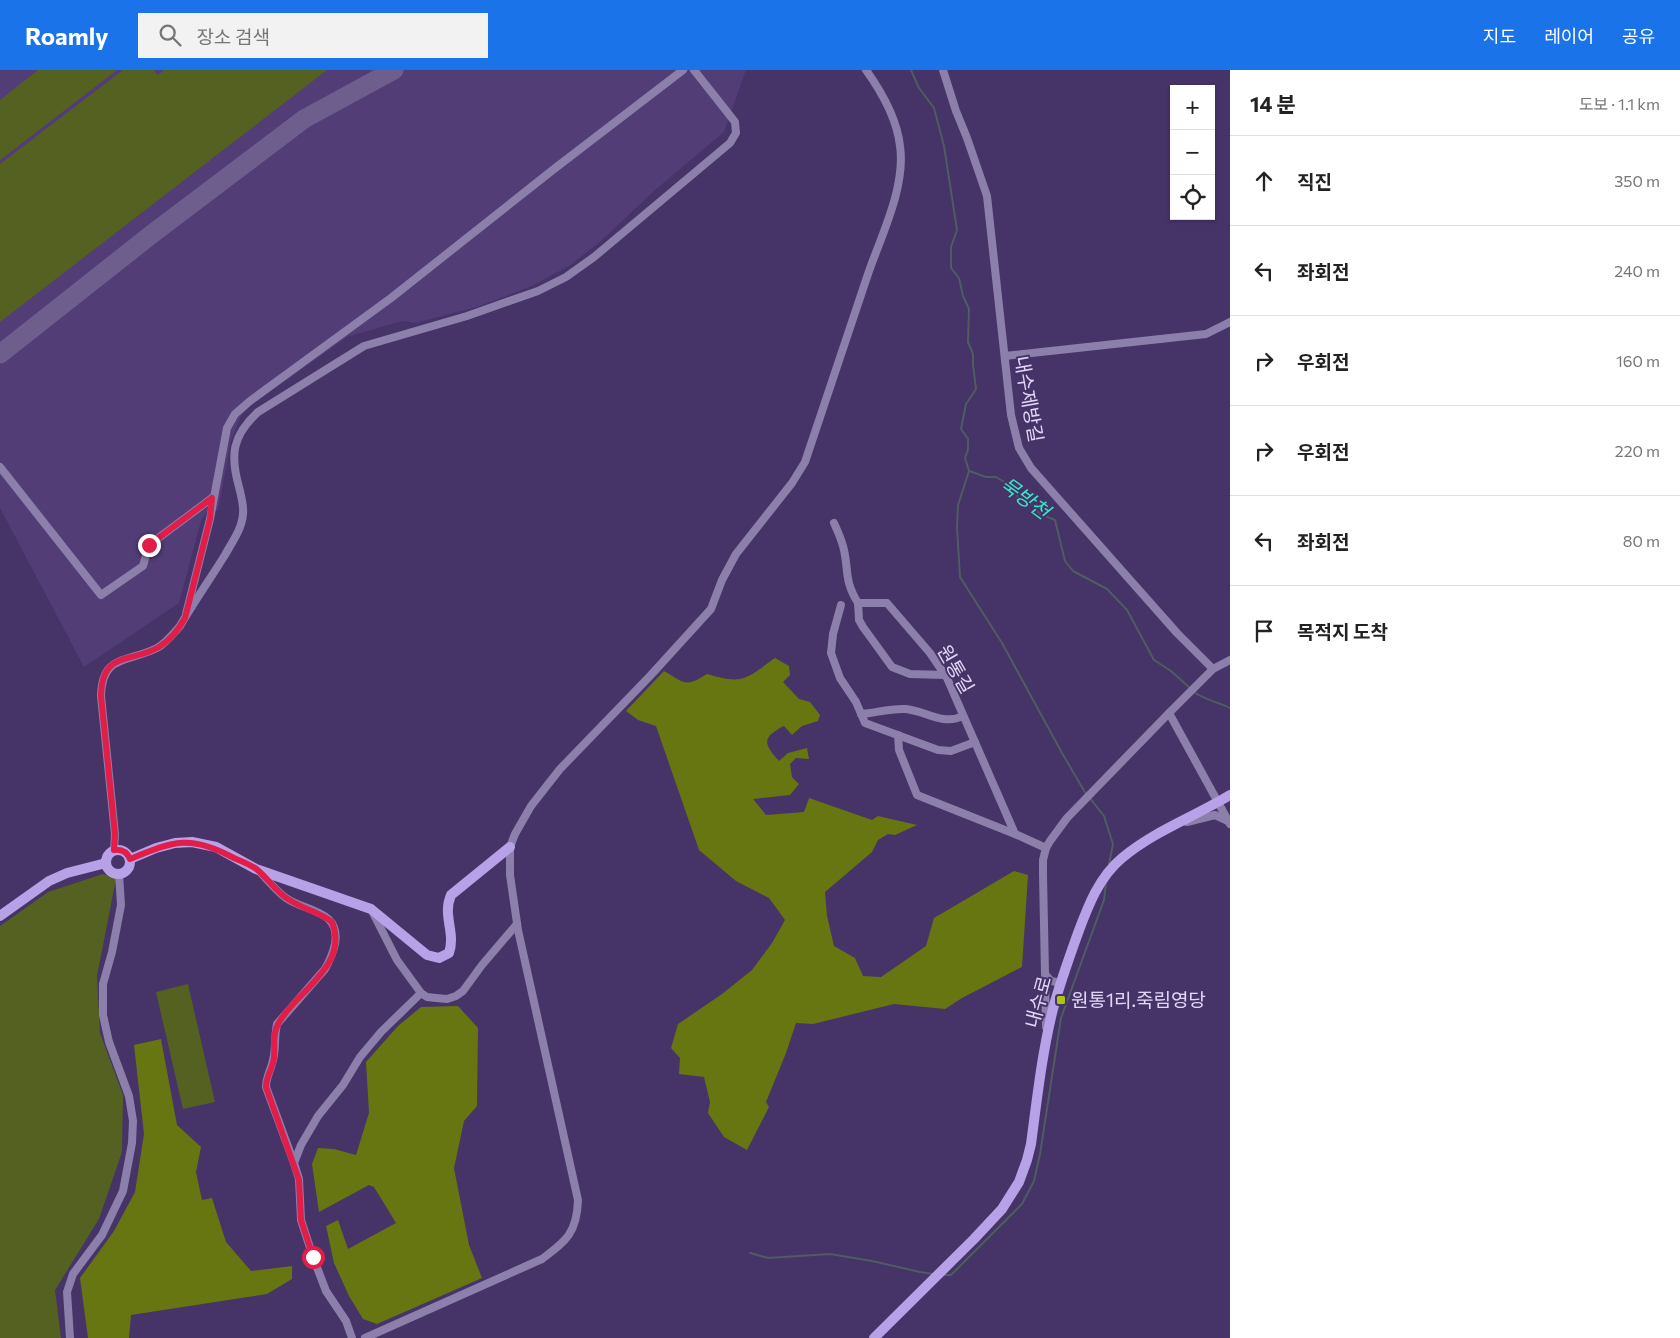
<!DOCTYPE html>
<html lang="ko">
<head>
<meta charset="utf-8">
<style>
  :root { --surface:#fff; --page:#f2f2f2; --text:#222; --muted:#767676; --line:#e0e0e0; --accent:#1a73e8 }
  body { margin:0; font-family:Commissioner,"Noto Sans KR",sans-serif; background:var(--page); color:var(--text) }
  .controls { position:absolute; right:15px; top:15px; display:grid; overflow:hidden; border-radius:0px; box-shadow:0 1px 4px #0004 }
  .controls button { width:45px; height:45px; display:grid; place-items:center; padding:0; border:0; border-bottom:1px solid var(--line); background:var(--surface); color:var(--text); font:25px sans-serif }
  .stop { position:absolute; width:15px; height:15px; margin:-11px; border:4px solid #e11d48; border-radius:50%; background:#fff }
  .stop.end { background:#e11d48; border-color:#fff; box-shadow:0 1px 5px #0008 }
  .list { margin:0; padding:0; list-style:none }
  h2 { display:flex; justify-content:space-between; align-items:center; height:65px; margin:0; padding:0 20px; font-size:21px }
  h2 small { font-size:16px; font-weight:400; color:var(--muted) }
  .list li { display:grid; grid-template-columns:32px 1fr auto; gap:15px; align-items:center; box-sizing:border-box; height:90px; padding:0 20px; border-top:1px solid var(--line) }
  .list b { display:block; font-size:19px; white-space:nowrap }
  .list em { font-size:16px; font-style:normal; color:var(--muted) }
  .icon { flex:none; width:28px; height:28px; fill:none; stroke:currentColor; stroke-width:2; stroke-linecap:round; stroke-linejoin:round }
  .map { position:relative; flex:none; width:1230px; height:1268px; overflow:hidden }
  header { display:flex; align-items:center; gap:30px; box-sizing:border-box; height:70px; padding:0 25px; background:var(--accent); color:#fff }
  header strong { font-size:24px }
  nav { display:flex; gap:28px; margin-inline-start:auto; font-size:18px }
  .search { width:350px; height:45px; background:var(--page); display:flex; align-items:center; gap:12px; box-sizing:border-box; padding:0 18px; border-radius:0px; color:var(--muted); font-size:19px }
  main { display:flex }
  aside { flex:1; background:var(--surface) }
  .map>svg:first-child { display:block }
</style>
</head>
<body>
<header>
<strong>Roamly</strong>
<div class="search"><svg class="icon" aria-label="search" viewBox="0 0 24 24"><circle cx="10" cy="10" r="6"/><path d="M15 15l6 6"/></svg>장소 검색</div>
<nav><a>지도</a><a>레이어</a><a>공유</a></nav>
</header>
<main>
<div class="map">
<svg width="1230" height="1268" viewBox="0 0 1230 1268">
  <rect width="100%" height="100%" fill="#463368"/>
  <polygon fill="#523d77" points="0,0 746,0 724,62 654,121 601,171 569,196 532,216 477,237 415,253 402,251 347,267 250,336 241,346 231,371 218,440 207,441 201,451 179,533 84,597 0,438"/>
  <g fill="#556121">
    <polygon points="38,0 117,0 0,90 0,30"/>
    <polygon points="123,0 154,0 158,5 164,0 327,0 0,252 0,94"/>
    <polygon points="103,804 116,809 97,906 100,963 123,1025 122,1082 99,1149 55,1220 61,1268 0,1268 0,856 48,822"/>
    <polygon points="188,914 215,1032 183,1039 156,922"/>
  </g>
  <g fill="#677610">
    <path d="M775,588l14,8 1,9 -7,7 16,17 11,3 10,13 -2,6 -16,5 -10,9 -8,-9c-22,11 -21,18 -5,35l9,-8 19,-5 2,11 -13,-1 -6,6 2,13 7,7 -9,11 -37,4 13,16 38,-3 5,-14 63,22 6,-4 39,9 -22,10 -7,-1 -10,6 -6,12 -47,40 2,24 7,30 21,12 8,18 18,1 45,-31 8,-28 80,-47 14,4 -6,92 -60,31 -17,11 -51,-5 -81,20 -17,-1 -10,30 -20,49 3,5 -22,43 -23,-13 -16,-24 2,-11 -6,-25 -25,-3 1,-16 -9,-10 7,-24 44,-30 30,-24 20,-27 13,-23 -16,-22 -33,-17 -37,-31 -43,-124 -18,-6 -12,-9 38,-40c21,12 21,17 43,3 37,11 38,5 68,-16z"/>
    <polygon points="458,936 478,958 477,1036 464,1051 454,1098 469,1175 482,1208 377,1254 363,1249 349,1226 334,1193 326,1156 338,1150 348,1179 396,1153 374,1117 369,1115 319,1142 312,1094 318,1078 334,1079 356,1085 369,1043 366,992 398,956 421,937"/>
    <polygon points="161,969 177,1055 201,1077 196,1102 202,1130 212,1128 226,1172 251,1201 292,1196 292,1209 267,1224 131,1245 129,1268 88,1268 80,1208 114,1161 135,1122 144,1064 134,975"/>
  </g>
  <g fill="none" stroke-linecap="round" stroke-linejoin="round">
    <g stroke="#4f5c62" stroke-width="2">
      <polyline points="911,0 919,18 934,38 944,76 957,160 951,177 951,198 959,208 963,226 969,239 968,272 973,284 973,295 976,319 966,334 961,359 968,369 968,380 965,388 969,401 986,407 996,407 1014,418 1018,428 1031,433 1040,444 1055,450 1065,491 1073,501 1107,519 1127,540 1154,590 1171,601 1191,619"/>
      <polyline points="969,401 958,435 957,457 960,507 1002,573 1062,683 1086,724"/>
      <path d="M1194,622c11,8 24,10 36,16"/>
      <polyline points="1089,727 1104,746 1113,774 1109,794"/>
      <polyline points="750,1183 768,1188 830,1184 872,1191 920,1202 933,1204"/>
      <polyline points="942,1205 951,1205 1022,1134 1034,1111 1040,1084 1061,948 1104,830 1106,813"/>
    </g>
    <polyline stroke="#6e5e8e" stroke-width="19" points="0,284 152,164 304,49 394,0"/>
    <g stroke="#8c7fab" stroke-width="8">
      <polyline points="943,0 956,41 967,68 987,126 1011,345 1019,378 1031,398 1177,563 1213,599"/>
      <polyline points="1005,286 1206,264 1230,252"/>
      <polyline points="0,397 101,525 143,496 149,475 212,428"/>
      <path d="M834,453c4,9 8,17 10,27 5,23 0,30 14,53h29l43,50 17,25 68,156 31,14"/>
      <polyline points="858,533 859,550 863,557 892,597 910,604 945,605"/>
      <polyline points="841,535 833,564 831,583 840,608 856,632 865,653 938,680 951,681 975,672"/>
      <polyline points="186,544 210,449 227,358 235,344 250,331 391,228 554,99 683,0"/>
      <polyline points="1169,643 1230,754"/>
      <path d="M861,644c14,-1 30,-6 44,-5 19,1 37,17 58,7"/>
      <polyline points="898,665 899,680 917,725 1015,764"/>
      <polyline points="1187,752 1215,745 1228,751"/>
      <path d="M114,780l1,-16 -14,-138c1,-42 26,-33 56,-48 9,-5 16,-14 23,-22 14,-24 30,-47 45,-71 7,-13 17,-26 18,-41 1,-9 -2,-18 -4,-27 -9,-32 -7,-51 19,-75l106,-66 103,-30 71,-25 28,-14 28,-20 136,-114 6,-10 -1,-11 -41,-52"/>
      <path d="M258,800c9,9 18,21 28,28 20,14 55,12 49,46 -2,9 -5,16 -10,25l-48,55c-3,14 -1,25 -4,36 -2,10 -7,17 -7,27l28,76"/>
      <polyline points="373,843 397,890 421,923 427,927 436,928 447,929 456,926 463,921 482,895 517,854"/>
      <polyline points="1045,904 1046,957"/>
      <polyline points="1061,913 1051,911 1045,904 1043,805 1043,790 1046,778 1050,771 1067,748 1169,643 1213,599 1230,590"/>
      <polyline points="70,1268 67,1222 73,1204 102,1165 123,1121 132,1073 133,1051 129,1026 109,972 103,945 103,914 112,882 121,835 119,804"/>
      <polyline points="352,1268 346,1251 326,1221 313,1187 301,1150 299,1109 294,1093 301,1075 318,1046 343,1015 360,987 381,962 421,923"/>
      <path d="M365,1268l177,-79c24,-18 35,-26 36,-59l-60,-270 -8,-55v-28l5,-13 16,-28 29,-37 90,-93 61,-67 11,-29 14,-26 56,-71 13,-21c21,-63 42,-126 63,-188 13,-38 38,-87 32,-128 -3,-27 -19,-55 -34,-76"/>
    </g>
    <g stroke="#b7a1e7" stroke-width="10">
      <circle cx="118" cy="792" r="12"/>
      <path d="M130,789l26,-11 19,-5 17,-1 24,5 40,22 115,40 56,46 12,3 10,-5c7,-21 -7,-37 2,-58l59,-48"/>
      <polyline points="0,846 49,811 67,803 106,793"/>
      <path d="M874,1268l100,-99 28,-30 17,-27 8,-22 4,-16c6,-45 11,-91 22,-135 7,-26 16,-51 25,-76 10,-27 21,-56 44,-75 32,-27 72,-41 108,-63"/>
    </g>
  </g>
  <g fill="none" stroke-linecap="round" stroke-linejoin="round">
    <path stroke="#e11d48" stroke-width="6" d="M149,475l63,-47 -2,21 -25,99c-6,11 -15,22 -26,29 -29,17 -57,3 -58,49l14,138 -1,16c8,-1 13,2 16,9 44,-18 60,-25 104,-1 7,3 15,6 21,10 11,8 19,21 30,29 14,11 33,14 47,25 18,44 -37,70 -54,102 -6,11 -3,23 -4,34 -1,10 -8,18 -8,29l33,93 2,40 12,37"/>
  </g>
  <rect fill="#adc60d" stroke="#463368" stroke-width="2" x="1056" y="925" width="10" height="10" rx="2.5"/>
  <g text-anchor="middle" stroke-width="4" stroke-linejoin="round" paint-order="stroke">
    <g font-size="19" fill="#e0d7f7" stroke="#463368">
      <text transform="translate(1029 329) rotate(80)" y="7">내수제방길</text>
      <text transform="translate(956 599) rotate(60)" y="7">원통길</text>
      <text transform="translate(1038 932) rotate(-75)" y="7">내수로</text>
    </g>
    <g font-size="19" fill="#e0d7f7" stroke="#463368" text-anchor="start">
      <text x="1071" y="937">원통1리.죽림영당</text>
    </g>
    <g font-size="20" font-style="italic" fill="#38e8ca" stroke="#463368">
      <text transform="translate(1025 428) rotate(36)" y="7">묵방천</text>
    </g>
  </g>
</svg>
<div class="controls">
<button>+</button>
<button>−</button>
<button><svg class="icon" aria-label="locate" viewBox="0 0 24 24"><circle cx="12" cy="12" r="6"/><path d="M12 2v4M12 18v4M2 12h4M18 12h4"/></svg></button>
</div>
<div class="stop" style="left:313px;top:1187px"></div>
<div class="stop end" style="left:149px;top:475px"></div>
</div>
<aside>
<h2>14 분<small>도보 · 1.1 km</small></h2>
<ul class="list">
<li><svg class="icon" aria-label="ahead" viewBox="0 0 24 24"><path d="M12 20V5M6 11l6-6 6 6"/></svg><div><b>직진</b></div><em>350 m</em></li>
<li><svg class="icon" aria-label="left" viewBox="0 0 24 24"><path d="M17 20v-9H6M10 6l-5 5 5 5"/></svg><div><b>좌회전</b></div><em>240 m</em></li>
<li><svg class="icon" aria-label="right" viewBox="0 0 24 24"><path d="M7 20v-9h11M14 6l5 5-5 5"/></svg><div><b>우회전</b></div><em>160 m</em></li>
<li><svg class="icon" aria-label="right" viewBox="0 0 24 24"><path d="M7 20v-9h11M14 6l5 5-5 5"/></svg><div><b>우회전</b></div><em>220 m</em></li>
<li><svg class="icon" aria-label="left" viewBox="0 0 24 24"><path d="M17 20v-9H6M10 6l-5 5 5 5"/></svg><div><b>좌회전</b></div><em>80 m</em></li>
<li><svg class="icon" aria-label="arrive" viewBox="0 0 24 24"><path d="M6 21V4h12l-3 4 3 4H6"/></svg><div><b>목적지 도착</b></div></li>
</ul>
</aside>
</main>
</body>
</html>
